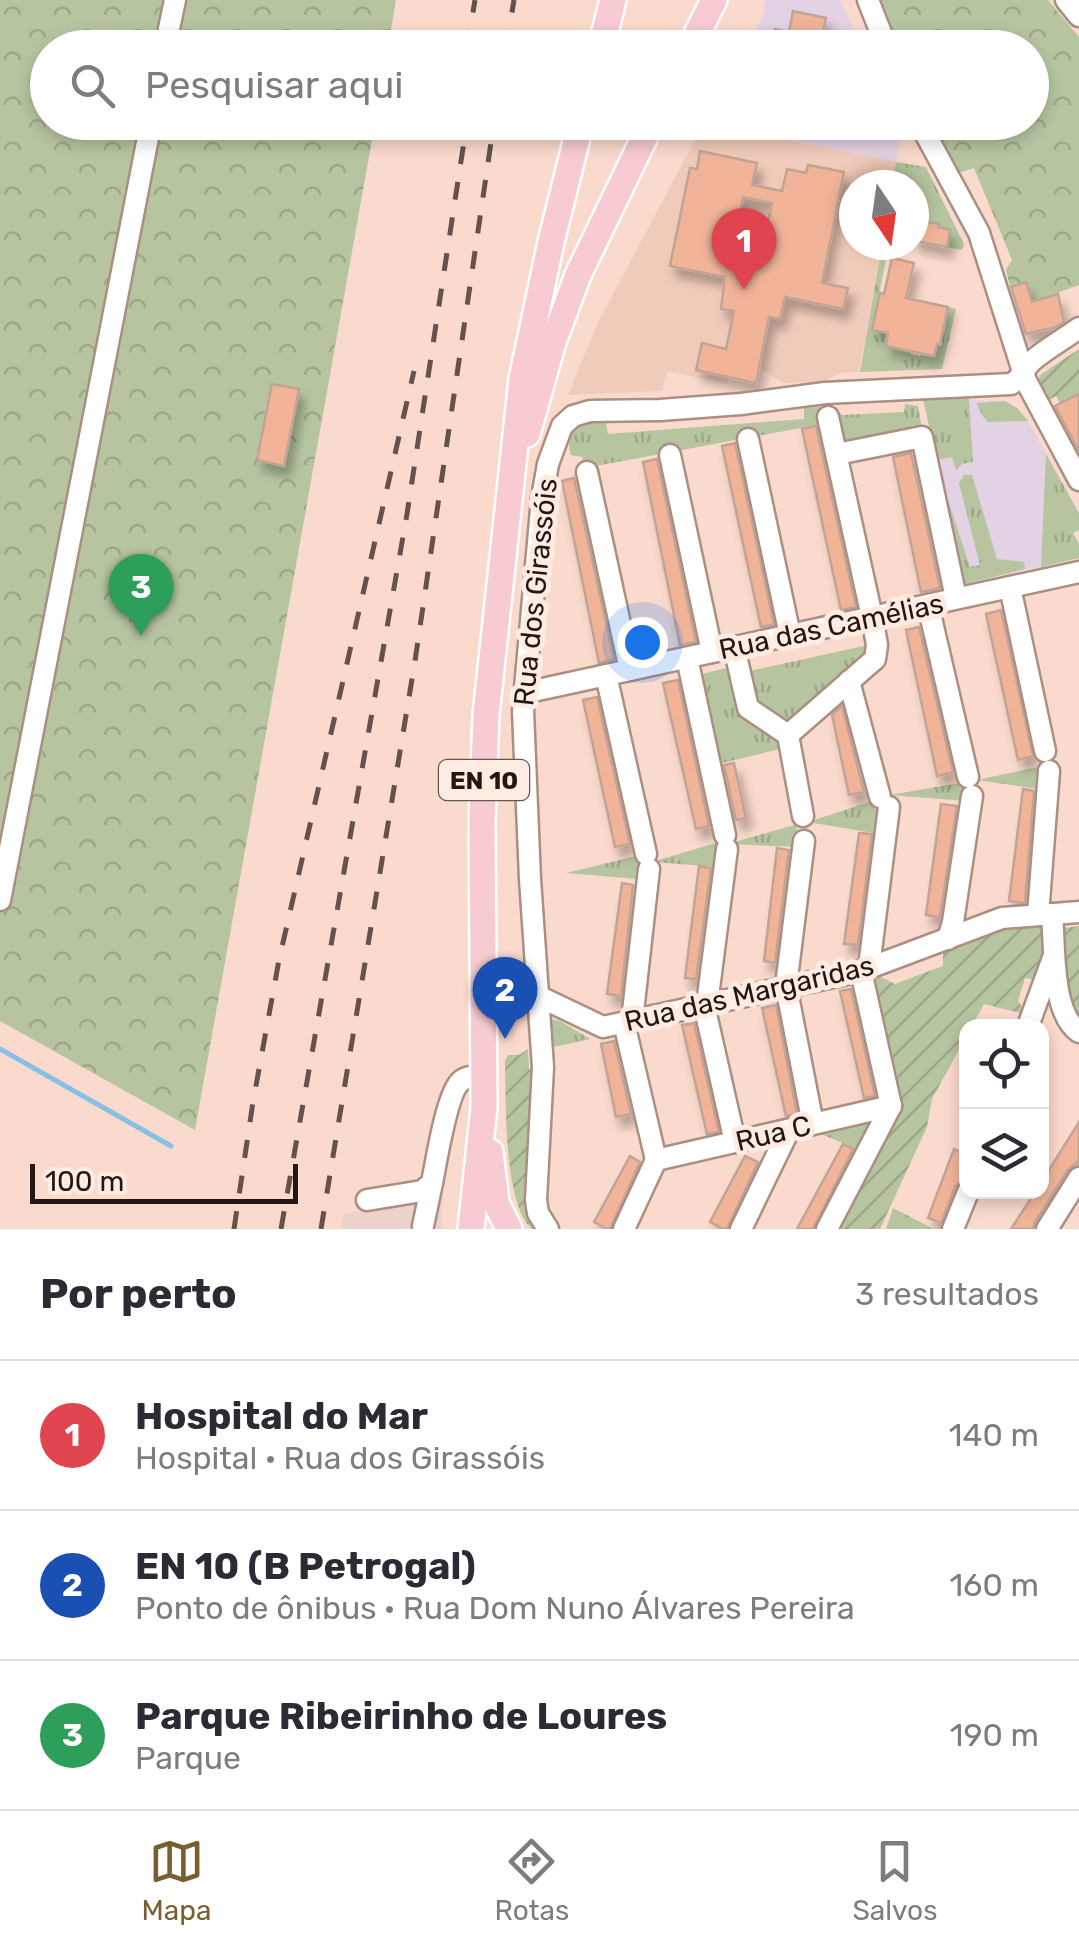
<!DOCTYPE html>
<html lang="pt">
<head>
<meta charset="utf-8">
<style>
  :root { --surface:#fff; --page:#f7f7f7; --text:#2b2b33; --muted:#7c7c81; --line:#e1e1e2; --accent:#766030 }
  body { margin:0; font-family:Rubik,sans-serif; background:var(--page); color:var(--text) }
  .controls { position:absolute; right:30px; bottom:30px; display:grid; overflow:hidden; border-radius:20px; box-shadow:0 5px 15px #0003 }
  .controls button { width:90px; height:90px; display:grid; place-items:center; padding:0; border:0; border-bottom:2px solid var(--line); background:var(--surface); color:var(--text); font:50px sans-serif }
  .compass { position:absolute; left:839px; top:170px; width:90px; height:90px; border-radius:50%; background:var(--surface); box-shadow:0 5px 15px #0003; rotate:167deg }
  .scale { position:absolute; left:30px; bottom:25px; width:268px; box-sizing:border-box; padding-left:10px; border:5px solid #221713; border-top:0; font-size:28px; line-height:35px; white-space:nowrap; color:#221713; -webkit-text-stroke:8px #feebe2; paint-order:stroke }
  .you { position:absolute; left:642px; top:642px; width:35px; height:35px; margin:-25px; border:8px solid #fff; border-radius:50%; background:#1a73e8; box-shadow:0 0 0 15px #1a73e833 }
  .badge { display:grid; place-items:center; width:65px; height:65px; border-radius:50%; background:var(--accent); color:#fff; font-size:32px; font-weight:700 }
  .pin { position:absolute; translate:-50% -82px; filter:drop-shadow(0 2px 5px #0008) }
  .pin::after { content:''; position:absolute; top:52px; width:35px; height:30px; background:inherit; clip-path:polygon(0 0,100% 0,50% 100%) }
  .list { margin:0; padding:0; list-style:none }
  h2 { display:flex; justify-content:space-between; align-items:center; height:130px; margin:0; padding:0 40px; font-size:42px }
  h2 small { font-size:32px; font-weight:400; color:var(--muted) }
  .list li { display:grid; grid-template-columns:65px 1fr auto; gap:30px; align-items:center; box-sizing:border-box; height:150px; padding:0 40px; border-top:2px solid var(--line) }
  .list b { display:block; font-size:38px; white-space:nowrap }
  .list p { margin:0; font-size:32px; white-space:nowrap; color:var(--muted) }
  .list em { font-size:32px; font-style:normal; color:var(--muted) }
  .icon { flex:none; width:55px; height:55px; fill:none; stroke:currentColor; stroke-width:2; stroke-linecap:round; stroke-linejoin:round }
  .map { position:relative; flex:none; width:1079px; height:1229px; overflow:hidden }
  .search { position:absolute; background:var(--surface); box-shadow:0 5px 15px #0003; left:30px; right:30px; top:30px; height:110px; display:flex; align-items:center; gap:25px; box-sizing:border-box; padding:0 35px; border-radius:55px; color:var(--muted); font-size:38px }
  .sheet { height:580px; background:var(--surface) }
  nav { display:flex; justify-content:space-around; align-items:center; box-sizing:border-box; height:140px; border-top:2px solid var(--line); background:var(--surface); font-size:28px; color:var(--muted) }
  nav a { display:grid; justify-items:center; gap:5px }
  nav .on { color:var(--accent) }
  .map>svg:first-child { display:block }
</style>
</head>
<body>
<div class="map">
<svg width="1079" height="1229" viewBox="0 0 1079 1229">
  <defs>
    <pattern id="grass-tufts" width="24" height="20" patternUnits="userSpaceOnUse" patternTransform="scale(2.5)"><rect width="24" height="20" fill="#b6c5a0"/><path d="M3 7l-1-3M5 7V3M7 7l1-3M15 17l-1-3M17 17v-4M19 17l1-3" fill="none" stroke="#9ca889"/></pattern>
    <pattern id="park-crowns" width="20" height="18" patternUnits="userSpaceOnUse" patternTransform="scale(2.5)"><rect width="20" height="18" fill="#b6c5a0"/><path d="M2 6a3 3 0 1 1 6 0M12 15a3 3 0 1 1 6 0" fill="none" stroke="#9ca889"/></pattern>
    <pattern id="garden-furrows" width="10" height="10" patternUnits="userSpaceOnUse" patternTransform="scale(2.5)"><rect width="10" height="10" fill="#b6c5a0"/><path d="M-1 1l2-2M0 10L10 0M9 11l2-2" fill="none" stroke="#9ca889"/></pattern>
    <filter id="shadow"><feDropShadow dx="5.5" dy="10" stdDeviation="5" flood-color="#0004"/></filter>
  </defs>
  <rect width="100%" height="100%" fill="#fadacc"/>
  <polygon fill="#ebd2ca" points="443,1195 441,1229 341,1229 344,1214"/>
  <g fill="#e3d2e3">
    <polygon points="766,0 841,0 860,47 746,48 762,18"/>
    <polygon points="894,122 901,132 896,162 709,123"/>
    <polygon points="923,399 1005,401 1017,408 1028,421 1079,513 1079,530 1073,533 1079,544 1079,558 965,584"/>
  </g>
  <polygon fill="#f1cbba" points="704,123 896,162 892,185 854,185 854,245 882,245 859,372 840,373 823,382 783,383 759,368 756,383 729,377 727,384 667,371 662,391 568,395 597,324"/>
  <g fill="url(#grass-tufts)">
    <polygon points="896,162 926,167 964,244 963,248 961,250 947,247 950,230 938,227 938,224 916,220 919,207 914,205 914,185 892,185"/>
    <polygon points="882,245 889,245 872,329 888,333 886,345 911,351 911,354 920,356 948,307 956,309 942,369 860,372"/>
    <polygon points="969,398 973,462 962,464 956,470 952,457 937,460 923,399"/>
    <polygon points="1005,401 1017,408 1028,421 988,422 981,414 977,403"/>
    <path d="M905,404l13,2 4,23 -89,17 -11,-22 -237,44 -3,-11 -11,-2c-8,-28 10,-34 34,-36l3,15 196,-15v-11l30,-2 8,9 62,-3z"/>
    <polygon points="1046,454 1079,513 1079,530 1073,533 1079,544 1079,558 1041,567"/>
    <polygon points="964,475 972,475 997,559 1024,562 1025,569 965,584 948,500 970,567 980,565 959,483"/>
    <polygon points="873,644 872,656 788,732 752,707 745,672"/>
    <polygon points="731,667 779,740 780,749 714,765 697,675"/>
    <polygon points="1043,766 1044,790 977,780"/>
    <polygon points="965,782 967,801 889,795"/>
    <polygon points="888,796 879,834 808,822"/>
    <polygon points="797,824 798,847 728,844"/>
    <polygon points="719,842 718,867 652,862"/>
    <polygon points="640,855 637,879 566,873"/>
    <polygon points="551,1019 560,1021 590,1039 554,1047"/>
    <polygon points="873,1122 859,1150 821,1134"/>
    <polygon points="893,1208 934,1229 886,1229"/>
  </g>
  <g fill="url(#park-crowns)">
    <polygon points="0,0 396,0 388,47 48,48 48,122 375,123 195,1130 0,1021"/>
    <polygon points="877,0 1048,0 1079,37 1079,285 1032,302 1026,282 1010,287 1006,270 1012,260 974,168 956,174 929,123 1032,122 1032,48 895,47"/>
  </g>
  <g fill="url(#garden-furrows)">
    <polygon points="1079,349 1079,394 1060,403 1056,396 1049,400 1039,379 1040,375"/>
    <polygon points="1041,926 1045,962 1035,980 1025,978 1018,1001 1028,1015 984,1004 972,1026 966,1026 966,1037 932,1099 927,1127 880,1229 833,1229 895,1107 870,982 879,976 895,984 943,966 943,953 971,943 1003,928"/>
    <polygon points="1079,926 1079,1020 1068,1002 1065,928"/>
    <path d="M528,1049l1,20 8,1 2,159h-7c-29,-25 -26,-131 -27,-169l3,-5h11z"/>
  </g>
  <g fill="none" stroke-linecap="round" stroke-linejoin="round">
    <polyline stroke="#87c0e7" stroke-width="5" points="0,1049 171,1146"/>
  </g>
  <g fill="#f1b498" stroke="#c2a497" stroke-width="2.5" fill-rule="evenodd" filter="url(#shadow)">
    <polygon points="793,11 826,18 819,48 771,48 775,29 789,32"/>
    <path d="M700,151l57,12 -5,22 30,6 5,-22 19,4 2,-8 36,7 -22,111 26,5 -5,21 -58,-12 -5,22 -11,-2 -13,66 -60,-13 6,-27 24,6 8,-38 -13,-2 4,-32 -55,-11 20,-98 7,1zM743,197l29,6 -9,41 -28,-6z"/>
    <polygon points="916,220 939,224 938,227 950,230 947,247 914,241"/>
    <polygon points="892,258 914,263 906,298 948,307 940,344 937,344 934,356 886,346 888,333 872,330 880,293 884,294"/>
    <polygon points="1026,282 1032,302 1058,294 1064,322 1056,327 1026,334 1011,287"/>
    <polygon points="272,384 299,389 284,466 257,460"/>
    <polygon points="1079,394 1079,451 1055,406"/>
    <polygon points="816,426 856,607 841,610 802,429"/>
    <polygon points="735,443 774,624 761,627 722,446"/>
    <polygon points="911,453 940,588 921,592 893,457"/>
    <polygon points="657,459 696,642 680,645 643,462"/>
    <polygon points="574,478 614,659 599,663 562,481"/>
    <polygon points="1001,610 1033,756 1018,760 986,614"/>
    <polygon points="919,627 953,772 937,776 906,630"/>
    <polygon points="678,680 709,826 696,829 663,683"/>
    <polygon points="597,697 630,844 615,847 583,700"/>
    <polygon points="842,706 864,792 849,795 832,715"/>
    <polygon points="734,763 746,818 736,820 724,765"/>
    <polygon points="1023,789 1034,791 1025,902 1022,903 1009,901"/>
    <polygon points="941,804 957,806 940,917 926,915"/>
    <polygon points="859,833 872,834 858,945 844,944"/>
    <polygon points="777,848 789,850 775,963 764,961"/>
    <polygon points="699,866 711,868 696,979 685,978"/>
    <polygon points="622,883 633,885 621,996 607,994"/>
    <polygon points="851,989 875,1096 864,1098 840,991"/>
    <polygon points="776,1005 797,1114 786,1116 762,1008"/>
    <polygon points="694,1023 719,1132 707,1134 682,1025"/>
    <polygon points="614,1041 631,1114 616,1117 601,1044"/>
    <polygon points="1079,1122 1079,1160 1067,1171 1035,1222 1033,1229 1011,1229 1035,1192 1042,1192 1042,1181"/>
    <polygon points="843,1144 853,1149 813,1229 797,1229"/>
    <polygon points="954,1149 966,1154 966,1176 955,1187 941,1223 928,1218"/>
    <polygon points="630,1156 640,1162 610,1229 607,1229 594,1222"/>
    <polygon points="745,1156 758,1162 727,1229 723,1229 710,1222"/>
  </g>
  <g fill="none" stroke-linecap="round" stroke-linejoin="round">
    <defs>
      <g id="minor">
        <polyline points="868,0 887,48"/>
        <polyline points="1066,0 1079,16"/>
        <polyline points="165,48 175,0"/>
        <polyline points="919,122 979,233 1026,381 1079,480"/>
        <polyline points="748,439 790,635"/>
        <polyline points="837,454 922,437 956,598"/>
        <polyline points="670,455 712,652"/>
        <polyline points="587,472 630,670"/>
        <polyline points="1010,587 1045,751"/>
        <polyline points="928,605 968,777"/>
        <polyline points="734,647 748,708 788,735 875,659 877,645 872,617 828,417"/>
        <polyline points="687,658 725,835"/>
        <polyline points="606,675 646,854"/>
        <polyline points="849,681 880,797"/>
        <polyline points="524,693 1079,572"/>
        <polyline points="788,735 803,816"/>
        <polyline points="804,841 786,986 813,1124"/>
        <polyline points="0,900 151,122"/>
        <path d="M1052,914c3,32 -1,99 27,118"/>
        <polyline points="1038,915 1049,771"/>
        <polyline points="948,939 953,922 972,796"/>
        <polyline points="869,967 889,807"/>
        <polyline points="861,971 891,1106"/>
        <polyline points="538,996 603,1027 861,971 1002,918 1079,912"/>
        <polyline points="707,1004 727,849"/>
        <polyline points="704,1005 735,1142"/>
        <polyline points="632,1021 649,869"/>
        <polyline points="624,1023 656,1160"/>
        <polyline points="1028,1026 1053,958"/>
        <polyline points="656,1160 891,1106"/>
        <path d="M367,1200l55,-9 10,-8c4,-20 15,-91 29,-102 6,-5 15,-5 23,-5"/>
        <polyline points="423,1226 432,1183"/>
        <path d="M548,1229l-10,-16 -2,-13 7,-133 -13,-188 -7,-168 19,-213 6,-34 14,-38 11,-10 17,-5 70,-1 81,-6 84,-11 186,-9c12,-6 12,-15 21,-23 14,-12 32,-22 47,-33"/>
        <polyline points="624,1229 656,1160"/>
        <polyline points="741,1229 789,1130"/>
        <polyline points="827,1229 891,1106"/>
        <polyline points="953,1229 968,1192"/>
        <polyline points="1047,1229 1079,1178"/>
      </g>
      <g id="major">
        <polyline points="601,48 613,0"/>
        <polyline points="690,48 714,0"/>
        <polyline points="527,434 553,342 578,275 652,122"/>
        <polyline points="490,1152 496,1203 509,1229"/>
        <polyline points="471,1229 484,1107 482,821 486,715 522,379 551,242 581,122"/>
      </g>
    </defs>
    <use href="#minor" stroke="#ac8f82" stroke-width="25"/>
    <use href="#major" stroke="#fff" stroke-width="30"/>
    <use href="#minor" stroke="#fff" stroke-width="20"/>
    <use href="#major" stroke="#f7cbd1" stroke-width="25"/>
    <g stroke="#64524b" stroke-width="5" stroke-dasharray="18 18" stroke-linecap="butt">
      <polyline points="467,48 475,0"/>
      <polyline points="506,48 514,0"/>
      <polyline points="234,1229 253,1102 279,960 414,371"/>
      <polyline points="281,1229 407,514 467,122"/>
      <polyline points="321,1229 415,661 494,122"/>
    </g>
  </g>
  <g text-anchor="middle" stroke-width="10" stroke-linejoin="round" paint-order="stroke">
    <rect fill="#feebe2" stroke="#645751" stroke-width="2.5" x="439" y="760" width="90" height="40" rx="8"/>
    <g font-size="25" font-weight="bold" fill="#221713">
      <text x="484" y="789">EN 10</text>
    </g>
    <g font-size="28" fill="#221713" stroke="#feebe2">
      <text transform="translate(535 592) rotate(-84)" y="10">Rua dos Girassóis</text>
      <text transform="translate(831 626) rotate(-12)" y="10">Rua das Camélias</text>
      <text transform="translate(749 993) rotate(-13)" y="10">Rua das Margaridas</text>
      <text transform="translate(773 1133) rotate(-13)" y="10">Rua C</text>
    </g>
  </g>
</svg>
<div class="controls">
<button><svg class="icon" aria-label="locate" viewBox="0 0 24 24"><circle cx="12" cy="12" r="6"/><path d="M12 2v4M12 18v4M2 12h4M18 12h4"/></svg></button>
<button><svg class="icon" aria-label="layers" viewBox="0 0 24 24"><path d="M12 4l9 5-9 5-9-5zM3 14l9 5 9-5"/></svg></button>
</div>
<svg class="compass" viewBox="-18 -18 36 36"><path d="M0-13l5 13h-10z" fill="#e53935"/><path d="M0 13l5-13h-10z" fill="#7c7c81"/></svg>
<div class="scale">100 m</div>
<div class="you"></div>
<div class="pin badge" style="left:744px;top:290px;background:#e0444e">1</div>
<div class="pin badge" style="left:505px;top:1039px;background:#1a4fb4">2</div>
<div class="pin badge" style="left:141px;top:636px;background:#2e9e5b">3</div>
<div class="search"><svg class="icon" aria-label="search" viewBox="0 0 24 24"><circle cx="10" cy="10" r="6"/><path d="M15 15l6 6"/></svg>Pesquisar aqui</div>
</div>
<section class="sheet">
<h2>Por perto<small>3 resultados</small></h2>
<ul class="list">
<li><span class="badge" style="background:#e0444e">1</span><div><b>Hospital do Mar</b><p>Hospital · Rua dos Girassóis</p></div><em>140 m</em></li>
<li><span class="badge" style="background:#1a4fb4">2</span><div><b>EN 10 (B Petrogal)</b><p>Ponto de ônibus · Rua Dom Nuno Álvares Pereira</p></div><em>160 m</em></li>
<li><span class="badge" style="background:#2e9e5b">3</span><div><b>Parque Ribeirinho de Loures</b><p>Parque</p></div><em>190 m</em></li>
</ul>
</section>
<nav>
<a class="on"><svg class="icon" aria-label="map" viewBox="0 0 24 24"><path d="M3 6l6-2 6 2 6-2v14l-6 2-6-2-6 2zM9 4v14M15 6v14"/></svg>Mapa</a>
<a><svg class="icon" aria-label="directions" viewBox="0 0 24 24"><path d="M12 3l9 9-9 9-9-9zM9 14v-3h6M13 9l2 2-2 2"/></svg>Rotas</a>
<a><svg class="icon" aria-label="saved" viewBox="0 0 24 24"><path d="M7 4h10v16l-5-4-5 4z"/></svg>Salvos</a>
</nav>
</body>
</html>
